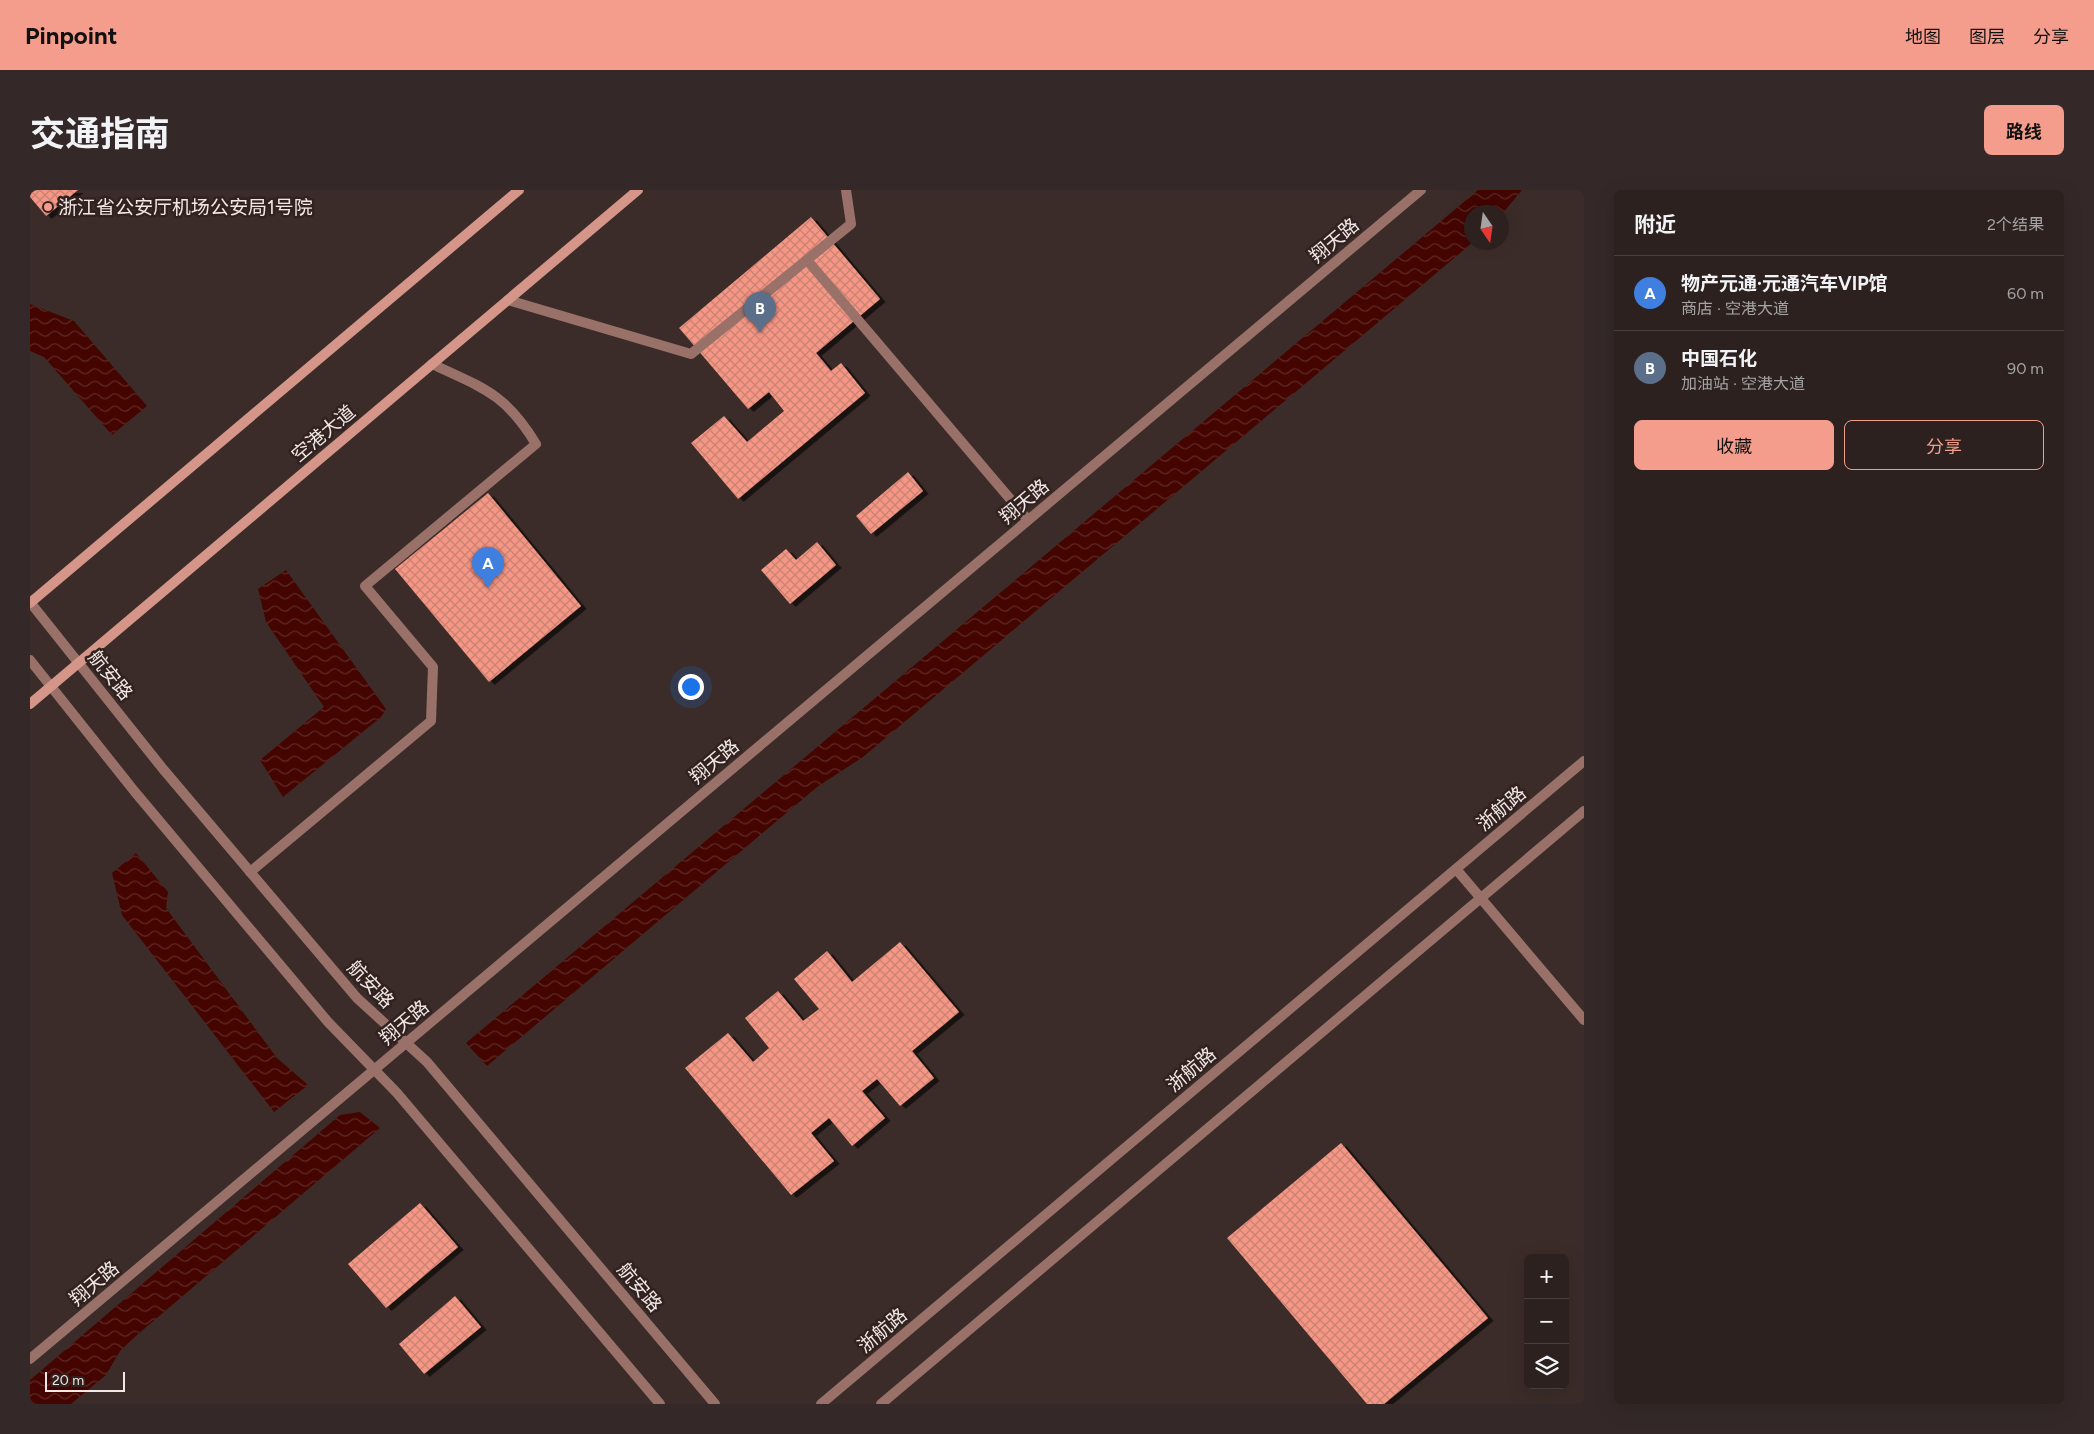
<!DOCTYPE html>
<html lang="zh">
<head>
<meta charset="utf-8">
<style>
  :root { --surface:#2c211f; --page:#342928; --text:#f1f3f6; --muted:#a6a3a4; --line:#483e3d; --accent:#f49d8c }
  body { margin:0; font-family:Figtree,"Noto Sans SC",sans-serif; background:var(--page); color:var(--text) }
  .controls { position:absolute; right:15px; bottom:15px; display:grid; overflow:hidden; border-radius:8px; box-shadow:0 5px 20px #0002 }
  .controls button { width:45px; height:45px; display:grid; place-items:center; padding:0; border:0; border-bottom:1px solid var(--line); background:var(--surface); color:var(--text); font:25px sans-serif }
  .compass { position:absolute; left:1434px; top:15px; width:45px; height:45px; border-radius:50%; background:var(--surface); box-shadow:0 5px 20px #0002; rotate:167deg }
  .scale { position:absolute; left:15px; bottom:12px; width:80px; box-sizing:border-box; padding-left:5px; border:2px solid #f1e7e5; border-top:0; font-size:14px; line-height:18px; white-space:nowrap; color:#f1e7e5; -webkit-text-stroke:4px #31221f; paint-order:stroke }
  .you { position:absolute; left:660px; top:496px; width:18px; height:18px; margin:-12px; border:4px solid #fff; border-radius:50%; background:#1a73e8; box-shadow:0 0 0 8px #1a73e833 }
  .badge { display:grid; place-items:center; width:32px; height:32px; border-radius:50%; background:var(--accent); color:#fff; font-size:16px; font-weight:700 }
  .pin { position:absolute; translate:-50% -41px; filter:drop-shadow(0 1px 2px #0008) }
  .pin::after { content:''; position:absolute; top:26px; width:18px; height:15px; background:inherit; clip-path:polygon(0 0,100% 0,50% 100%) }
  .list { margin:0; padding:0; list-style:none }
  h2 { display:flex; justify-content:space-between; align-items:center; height:65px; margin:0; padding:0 20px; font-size:21px }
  h2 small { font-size:16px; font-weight:400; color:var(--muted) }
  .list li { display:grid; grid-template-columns:32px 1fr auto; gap:15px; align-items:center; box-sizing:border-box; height:75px; padding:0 20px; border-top:1px solid var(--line) }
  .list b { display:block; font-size:19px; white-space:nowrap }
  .list p { margin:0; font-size:16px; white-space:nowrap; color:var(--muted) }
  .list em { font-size:16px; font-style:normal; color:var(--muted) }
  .actions { display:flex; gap:10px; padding:15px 20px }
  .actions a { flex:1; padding:11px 0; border:1px solid var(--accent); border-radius:8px; text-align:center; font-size:18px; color:var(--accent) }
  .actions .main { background:var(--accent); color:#111 }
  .icon { flex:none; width:28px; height:28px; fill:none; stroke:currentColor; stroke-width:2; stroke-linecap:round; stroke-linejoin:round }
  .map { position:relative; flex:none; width:1554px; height:1214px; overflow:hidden; border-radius:8px }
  header { display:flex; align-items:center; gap:30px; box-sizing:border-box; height:70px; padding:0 25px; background:var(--accent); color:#111 }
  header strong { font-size:24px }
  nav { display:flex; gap:28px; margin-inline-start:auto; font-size:18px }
  .intro { display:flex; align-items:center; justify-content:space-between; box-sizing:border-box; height:120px; padding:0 30px }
  h1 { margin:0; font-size:35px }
  .button { padding:12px 22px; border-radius:8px; background:var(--accent); color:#111; font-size:18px; font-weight:700 }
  main { display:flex; gap:30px; padding:0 30px }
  aside { flex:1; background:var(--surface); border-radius:8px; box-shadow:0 5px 20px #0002 }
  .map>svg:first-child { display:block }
</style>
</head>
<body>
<header>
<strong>Pinpoint</strong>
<nav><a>地图</a><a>图层</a><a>分享</a></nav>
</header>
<div class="intro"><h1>交通指南</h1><a class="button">路线</a></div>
<main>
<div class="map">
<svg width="1554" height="1214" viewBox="0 0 1554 1214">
  <defs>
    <pattern id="water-waves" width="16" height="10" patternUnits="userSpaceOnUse" patternTransform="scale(1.25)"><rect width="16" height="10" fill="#440500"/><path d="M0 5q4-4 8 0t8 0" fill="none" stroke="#5f2925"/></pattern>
    <pattern id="building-cross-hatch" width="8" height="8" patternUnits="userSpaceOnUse" patternTransform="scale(1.25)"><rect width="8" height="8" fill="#f59784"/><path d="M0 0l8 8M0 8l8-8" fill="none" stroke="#ca8274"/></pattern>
    <filter id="shadow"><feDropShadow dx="5.5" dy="3" stdDeviation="0" flood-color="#0009"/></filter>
  </defs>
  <rect width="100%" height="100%" fill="#3b2c29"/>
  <g fill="url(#water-waves)">
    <polygon points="1448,0 1492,0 1472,24 1442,22 1442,53 833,567 787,597 457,876 436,853"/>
    <polygon points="0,114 44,131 117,216 82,245 14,167 0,161"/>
    <polygon points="256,380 356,519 351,527 253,607 230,570 294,517 236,432 228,399"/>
    <polygon points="106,663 138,702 136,718 247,868 278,895 244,922 92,725 82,683"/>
    <polygon points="330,922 350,938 107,1145 90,1161 76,1185 41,1214 0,1214 0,1190 310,925"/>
  </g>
  <g fill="url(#building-cross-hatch)" filter="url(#shadow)">
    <polygon points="0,0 48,0 16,26 0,7"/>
    <polygon points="781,27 850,109 786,163 801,181 811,173 835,203 708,309 661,253 694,226 717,252 754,221 739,202 718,219 649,138"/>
    <polygon points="878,282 893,301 841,344 826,326"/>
    <polygon points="458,303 551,416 459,492 365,379"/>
    <polygon points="787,352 806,375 760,414 731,380 756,359 766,370"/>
    <polygon points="870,752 929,822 882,861 904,888 870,916 847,889 832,901 855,928 822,956 799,928 781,943 804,971 761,1005 655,878 698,843 723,872 739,858 715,828 748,801 773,831 789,819 764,789 797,761 822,792"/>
    <polygon points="1311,953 1458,1128 1354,1214 1337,1214 1197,1048"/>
    <polygon points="390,1013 428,1057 356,1118 318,1074"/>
    <polygon points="425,1106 451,1137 394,1184 369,1154"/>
  </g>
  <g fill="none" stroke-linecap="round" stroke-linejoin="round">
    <g stroke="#997169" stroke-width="10">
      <polyline points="777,70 998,330"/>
      <polyline points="478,110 661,164 821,34 816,0"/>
      <polyline points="1426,679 1554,830"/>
      <path d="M220,682l181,-151 2,-54 -68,-81 171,-142c-31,-51 -53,-56 -104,-80"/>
    </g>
    <g stroke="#997169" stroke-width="10">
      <polyline points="0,412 133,579 327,808 397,872 685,1214"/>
      <polyline points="0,470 105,602 298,832 367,903 630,1214"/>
      <polyline points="0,1169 1391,0"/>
      <polyline points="791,1214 1554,571"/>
      <polyline points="851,1214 1554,621"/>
    </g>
    <g stroke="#d59589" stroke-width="10">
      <polyline points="0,413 489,0"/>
      <polyline points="0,514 608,0"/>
    </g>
  </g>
  <circle fill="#f49d8c" stroke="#31221f" stroke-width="2" cx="18" cy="17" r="5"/>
  <g text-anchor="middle" stroke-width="5" stroke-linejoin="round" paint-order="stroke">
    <g font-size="19" fill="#f1e7e5" stroke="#31221f" text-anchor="start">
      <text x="28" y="24">浙江省公安厅机场公安局1号院</text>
    </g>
    <g font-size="19" fill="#f1e7e5" stroke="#31221f">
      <text transform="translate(1304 50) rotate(-40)" y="7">翔天路</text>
      <text transform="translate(293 243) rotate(-40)" y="7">空港大道</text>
      <text transform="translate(994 311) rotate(-40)" y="7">翔天路</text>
      <text transform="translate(81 485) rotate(51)" y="7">航安路</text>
      <text transform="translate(684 571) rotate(-40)" y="7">翔天路</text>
      <text transform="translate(1471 618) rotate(-40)" y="7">浙航路</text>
      <text transform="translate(341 794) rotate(46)" y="7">航安路</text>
      <text transform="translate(374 832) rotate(-40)" y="7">翔天路</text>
      <text transform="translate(1161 879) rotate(-40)" y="7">浙航路</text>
      <text transform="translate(64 1093) rotate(-40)" y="7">翔天路</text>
      <text transform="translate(610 1097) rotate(50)" y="7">航安路</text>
      <text transform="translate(852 1140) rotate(-40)" y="7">浙航路</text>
    </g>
  </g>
</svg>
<div class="controls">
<button>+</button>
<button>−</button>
<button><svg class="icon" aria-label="layers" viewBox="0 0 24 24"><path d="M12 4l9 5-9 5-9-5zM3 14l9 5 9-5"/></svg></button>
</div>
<svg class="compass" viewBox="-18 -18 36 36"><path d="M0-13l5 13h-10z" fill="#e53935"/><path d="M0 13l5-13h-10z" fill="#a6a3a4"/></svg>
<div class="scale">20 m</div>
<div class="you"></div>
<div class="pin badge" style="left:458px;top:398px;background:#3f7fe0">A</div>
<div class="pin badge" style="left:730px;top:143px;background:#5c6f8a">B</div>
</div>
<aside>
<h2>附近<small>2个结果</small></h2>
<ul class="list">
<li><span class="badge" style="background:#3f7fe0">A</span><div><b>物产元通·元通汽车VIP馆</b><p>商店 · 空港大道</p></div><em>60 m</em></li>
<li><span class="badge" style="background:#5c6f8a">B</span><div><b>中国石化</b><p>加油站 · 空港大道</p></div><em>90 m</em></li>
</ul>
<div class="actions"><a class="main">收藏</a><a>分享</a></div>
</aside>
</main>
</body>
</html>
